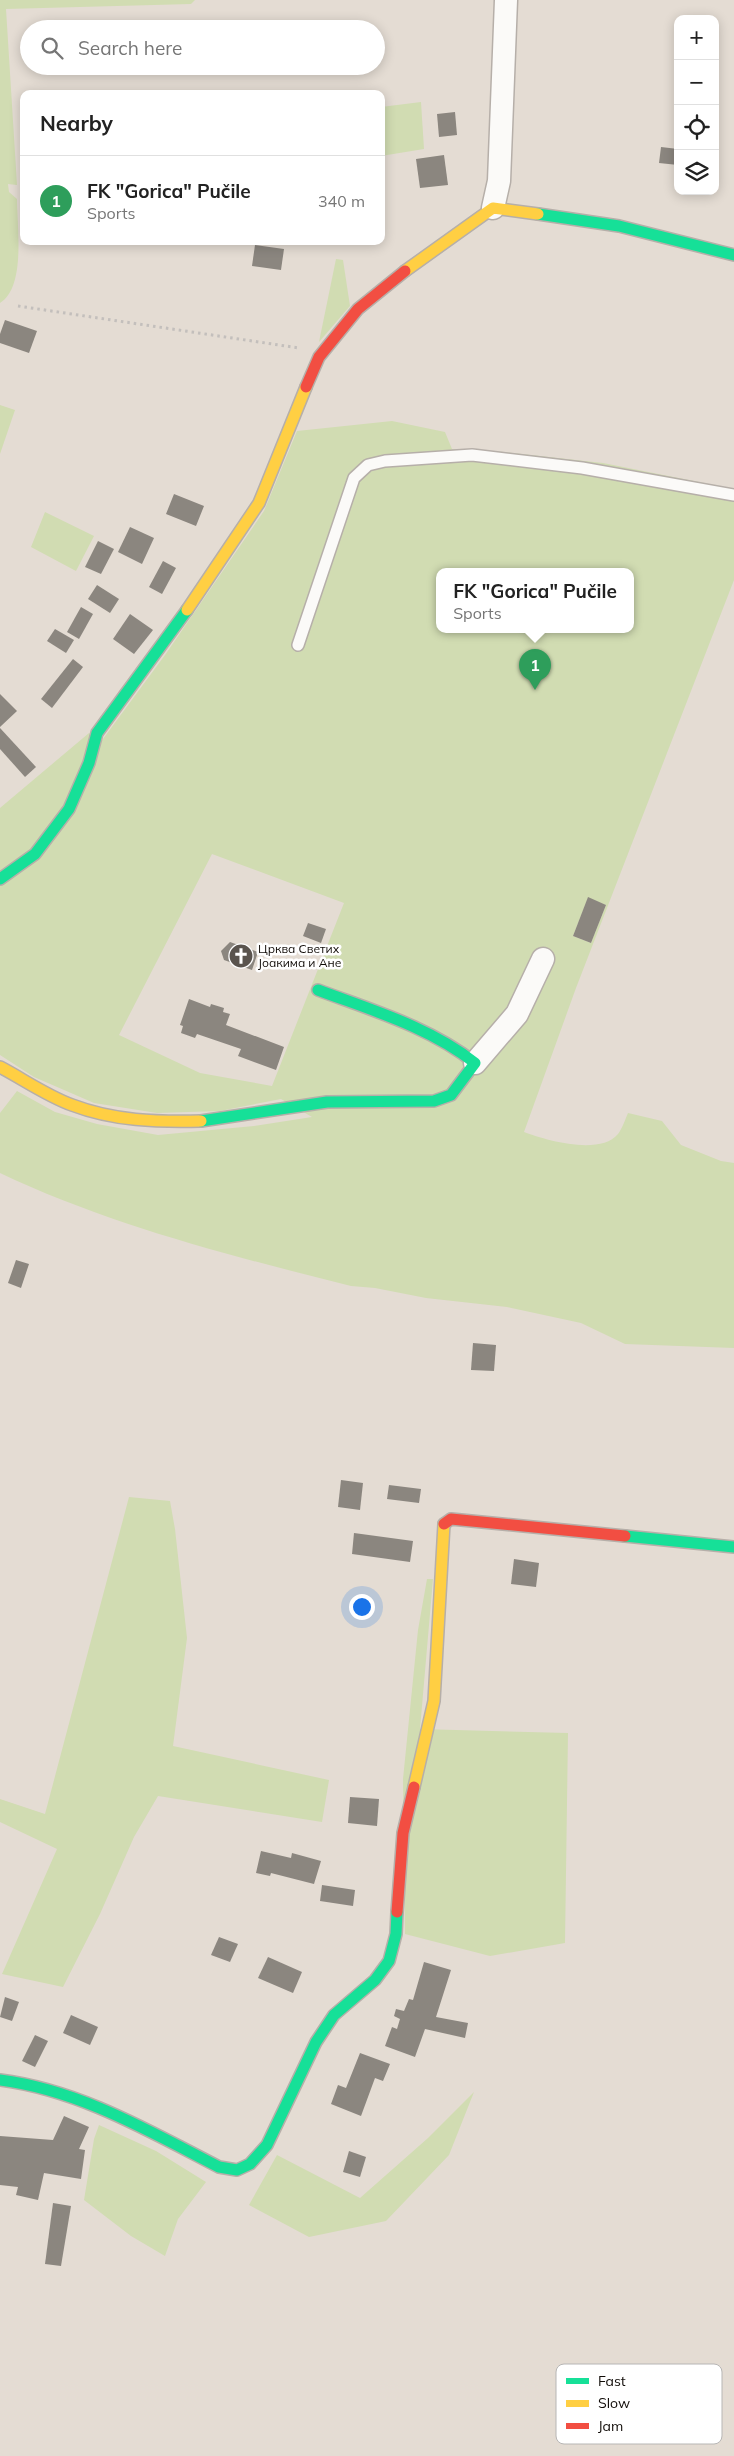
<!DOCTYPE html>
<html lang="en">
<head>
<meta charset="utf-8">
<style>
  :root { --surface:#fff; --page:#f2f2f2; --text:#222; --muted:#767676; --line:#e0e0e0; --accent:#5a544e }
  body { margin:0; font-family:Mulish,sans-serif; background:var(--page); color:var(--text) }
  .controls { position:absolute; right:15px; top:15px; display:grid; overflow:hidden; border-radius:10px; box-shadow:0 2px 12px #0003 }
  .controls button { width:45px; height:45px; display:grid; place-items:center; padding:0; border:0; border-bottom:1px solid var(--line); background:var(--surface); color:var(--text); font:25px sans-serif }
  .you { position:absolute; left:361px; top:1606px; width:18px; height:18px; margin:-12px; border:4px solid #fff; border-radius:50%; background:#1a73e8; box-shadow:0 0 0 8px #1a73e833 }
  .badge { display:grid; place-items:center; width:32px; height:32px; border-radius:50%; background:var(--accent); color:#fff; font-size:16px; font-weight:700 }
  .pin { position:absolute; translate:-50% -41px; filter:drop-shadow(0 1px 2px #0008) }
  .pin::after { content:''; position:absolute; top:26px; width:18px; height:15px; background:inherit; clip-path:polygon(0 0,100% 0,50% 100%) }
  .popup { position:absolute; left:436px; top:568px; width:198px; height:65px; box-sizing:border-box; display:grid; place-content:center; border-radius:10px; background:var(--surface); filter:drop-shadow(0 1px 4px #0005); font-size:16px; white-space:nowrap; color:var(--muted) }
  .popup b { font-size:19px; color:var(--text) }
  .popup::after { content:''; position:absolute; left:50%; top:100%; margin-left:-10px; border:10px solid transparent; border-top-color:var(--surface) }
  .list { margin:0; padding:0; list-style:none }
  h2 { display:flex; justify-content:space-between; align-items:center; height:65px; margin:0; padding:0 20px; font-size:21px }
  h2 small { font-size:16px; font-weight:400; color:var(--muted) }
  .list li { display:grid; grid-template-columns:32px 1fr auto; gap:15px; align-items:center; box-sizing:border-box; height:90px; padding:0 20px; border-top:1px solid var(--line) }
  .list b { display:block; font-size:19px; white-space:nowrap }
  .list p { margin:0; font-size:16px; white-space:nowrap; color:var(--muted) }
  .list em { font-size:16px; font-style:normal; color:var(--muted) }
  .icon { flex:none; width:28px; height:28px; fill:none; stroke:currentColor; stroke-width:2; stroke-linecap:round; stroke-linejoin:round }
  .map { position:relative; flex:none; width:734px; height:2456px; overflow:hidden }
  .search { position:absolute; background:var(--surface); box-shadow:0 2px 12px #0003; left:20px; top:20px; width:365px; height:55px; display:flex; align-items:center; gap:12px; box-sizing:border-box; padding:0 18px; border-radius:28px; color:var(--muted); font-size:19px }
  .panel { position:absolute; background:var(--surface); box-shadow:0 2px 12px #0003; left:20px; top:90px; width:365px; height:155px; border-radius:10px }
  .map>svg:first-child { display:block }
</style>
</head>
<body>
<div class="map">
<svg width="734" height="2456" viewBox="0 0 734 2456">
  <rect width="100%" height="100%" fill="#e4dcd3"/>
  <g fill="#d1dcb2" fill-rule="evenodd">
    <path d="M0,0h195l-4,4 -185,5 11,176 -9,-1 1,8 8,7c0,28 9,88 -17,104z"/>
    <polygon points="421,102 424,149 381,156 381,107"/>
    <polygon points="336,259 343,260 350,306 319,342"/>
    <polygon points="0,405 15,410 0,454"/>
    <path d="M392,421l53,11 7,17 52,3 99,11 131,26v91l-158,408 -52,144c21,8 76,24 94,2 4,-5 7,-14 10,-21l34,8 19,24 40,16 13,2v185l-109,-4 -44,-21 -74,-16 -81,-9 -51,-10 -24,-2c-119,-30 -239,-60 -351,-113v-60l17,-22 38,21 42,12 61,11 96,-9 58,-9 -31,-18 -61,12 -63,2 -63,-10 -60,-26 -34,-22v-247l89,-75 11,10 65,-88 99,-144 33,-80zM440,571h190v58h-190zM212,854l132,49 -72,183 -72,-13 -81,-38zM588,898l18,7 -15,38 -18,-7z"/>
    <polygon points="45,512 94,536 76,571 31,547"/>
    <polygon points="129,1497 170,1501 175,1529 187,1638 173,1746 329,1780 322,1822 158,1796 134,1837 100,1914 63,1987 2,1974 57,1849 0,1822 0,1799 45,1814"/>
    <polygon points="427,1579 433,1579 420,1729 568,1733 565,1943 490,1956 405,1934 403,1779 418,1630"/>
    <polygon points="474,2092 449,2155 386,2221 309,2237 249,2205 277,2155 360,2198 428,2138"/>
    <polygon points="99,2125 156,2151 206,2182 178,2219 165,2256 131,2236 84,2200 94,2139"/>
  </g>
  <g fill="#8b867f">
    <polygon points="455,112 457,135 439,137 437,114"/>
    <polygon points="661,147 678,149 678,165 659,163"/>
    <polygon points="444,155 448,185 420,188 416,159"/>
    <polygon points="255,245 284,249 281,270 252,266"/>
    <polygon points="5,320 37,331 29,353 0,343 0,334"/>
    <polygon points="174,494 204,506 196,526 166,514"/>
    <polygon points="130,527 154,538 142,564 118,552"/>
    <polygon points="98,541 114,549 101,574 85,567"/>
    <polygon points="163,561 176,568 162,594 149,587"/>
    <polygon points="97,585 119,599 110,613 88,599"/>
    <polygon points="81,607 93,614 79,639 67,632"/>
    <polygon points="130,614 153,630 134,654 113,639"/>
    <polygon points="55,629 74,640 66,653 47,641"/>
    <polygon points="73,659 83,667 52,708 41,699"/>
    <polygon points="0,694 17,711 0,727"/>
    <polygon points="0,728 36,767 25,777 0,749"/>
    <polygon points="588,897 606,905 591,943 573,936"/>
    <polygon points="308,923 326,929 321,943 303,936"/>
    <polygon points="230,942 258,952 252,970 224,960 221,951"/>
    <polygon points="189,999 210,1007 211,1004 224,1008 223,1012 230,1014 226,1025 284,1047 276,1070 238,1056 241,1049 197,1034 195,1038 181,1033 183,1026 180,1025"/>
    <polygon points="16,1260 29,1264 21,1288 8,1283"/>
    <polygon points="473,1343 496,1345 494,1371 471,1370"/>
    <polygon points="341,1480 363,1483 360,1510 338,1507"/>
    <polygon points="389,1485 421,1489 419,1503 387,1499"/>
    <polygon points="354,1533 413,1541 410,1562 352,1554"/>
    <polygon points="514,1559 539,1563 536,1587 511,1584"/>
    <polygon points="350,1797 379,1799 377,1826 348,1823"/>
    <polygon points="261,1851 291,1858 292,1853 321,1861 314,1884 271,1873 270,1876 256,1873"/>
    <polygon points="322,1885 355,1890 353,1906 320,1901"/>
    <polygon points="219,1937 238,1944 230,1962 211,1955"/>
    <polygon points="268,1957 302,1972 293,1993 258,1978"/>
    <polygon points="424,1962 451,1970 436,2017 468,2023 465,2038 425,2029 415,2057 385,2046 392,2027 397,2029 400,2019 394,2016 396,2009 404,2011 409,1999 413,2000"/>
    <polygon points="5,1997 19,2002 12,2021 0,2017"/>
    <polygon points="71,2015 98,2027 90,2045 63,2033"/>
    <polygon points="35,2035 48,2041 35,2067 22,2061"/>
    <polygon points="360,2053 390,2064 383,2081 375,2078 361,2116 331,2104 338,2085 346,2088"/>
    <polygon points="64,2116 89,2127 79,2149 85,2150 81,2179 44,2173 38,2200 16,2195 18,2187 0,2185 0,2136 53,2140"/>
    <polygon points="349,2151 366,2157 360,2177 343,2172"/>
    <polygon points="53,2203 71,2206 61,2266 45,2264"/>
  </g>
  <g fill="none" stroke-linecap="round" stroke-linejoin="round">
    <defs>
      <polyline id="lane" points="298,645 354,478 368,465 385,461 472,455 582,468 734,495"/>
      <g id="street">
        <polyline points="493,208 499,181 506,0"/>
        <polyline points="475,1063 517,1014 543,959"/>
      </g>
      <g id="fast">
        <polyline points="538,214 619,226 734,255"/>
        <polyline points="0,879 35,854 69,809 89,763 97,733 187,610"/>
        <path d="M201,1121l126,-19 107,-1 17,-6 24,-32c-45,-36 -104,-53 -157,-73"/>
        <polyline points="625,1536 734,1547"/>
        <path d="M0,2080c79,10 149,51 219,87l18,3 13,-6 17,-19 49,-103 18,-27 41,-35 14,-19 7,-27 1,-22"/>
      </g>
      <g id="slow">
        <polyline points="405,271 493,208 538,214"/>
        <polyline points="187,610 259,503 306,387"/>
        <path d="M0,1067c23,12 47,29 72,38 42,16 85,17 129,16"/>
        <polyline points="414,1787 434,1701 444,1524"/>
      </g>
      <g id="jam">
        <polyline points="306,387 319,357 358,309 405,271"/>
        <polyline points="444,1524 451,1519 625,1536"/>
        <polyline points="397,1912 403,1833 414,1787"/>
      </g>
    </defs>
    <use href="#lane" stroke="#b6afa9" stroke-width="14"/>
    <use href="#street" stroke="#b6afa9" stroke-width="25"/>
    <use href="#fast" stroke="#b6afa9" stroke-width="14"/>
    <use href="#slow" stroke="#b6afa9" stroke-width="14"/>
    <use href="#jam" stroke="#b6afa9" stroke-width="14"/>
    <polyline stroke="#c3bfbc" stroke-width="3" stroke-dasharray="2.5 4" stroke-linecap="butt" points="18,306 299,348"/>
    <use href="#lane" stroke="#fbfaf8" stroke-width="11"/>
    <use href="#street" stroke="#fbfaf8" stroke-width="22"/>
    <use href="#fast" stroke="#16e098" stroke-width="11"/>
    <use href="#slow" stroke="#ffcf43" stroke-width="11"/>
    <use href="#jam" stroke="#f24e42" stroke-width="11"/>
  </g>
  <defs>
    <symbol id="church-disc" viewBox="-11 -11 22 22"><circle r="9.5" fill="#5a544e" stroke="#fff"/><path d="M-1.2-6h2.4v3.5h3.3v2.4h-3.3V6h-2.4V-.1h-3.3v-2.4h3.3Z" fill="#fff"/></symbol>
  </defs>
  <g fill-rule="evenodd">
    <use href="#church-disc" x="227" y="942" width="28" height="28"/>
  </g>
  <g text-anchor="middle" stroke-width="5" stroke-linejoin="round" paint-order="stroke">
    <g font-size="12" fill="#100b07" stroke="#fff" text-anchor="start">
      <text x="258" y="953">Црква Светих<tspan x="258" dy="14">Јоакима и Ане</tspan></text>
    </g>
  </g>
  <rect x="556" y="2364" width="166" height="80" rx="8" fill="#fff" stroke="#b7b6b5" stroke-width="1"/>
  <rect x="566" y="2378" width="23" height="6" fill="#16e098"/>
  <rect x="566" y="2400" width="23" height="7" fill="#ffcf43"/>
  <rect x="566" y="2423" width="23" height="6" fill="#f24e42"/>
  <g font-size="14" fill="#100b07">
    <text x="598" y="2386">Fast</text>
    <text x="598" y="2408">Slow</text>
    <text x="598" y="2431">Jam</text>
  </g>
</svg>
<div class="controls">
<button>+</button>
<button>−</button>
<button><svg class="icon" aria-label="locate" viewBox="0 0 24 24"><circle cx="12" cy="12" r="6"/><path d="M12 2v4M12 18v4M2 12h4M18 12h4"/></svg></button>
<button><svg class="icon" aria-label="layers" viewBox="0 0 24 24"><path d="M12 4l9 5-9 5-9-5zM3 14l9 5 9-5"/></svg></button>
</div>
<div class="you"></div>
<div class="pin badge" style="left:535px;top:690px;background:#2e9e5b">1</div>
<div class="popup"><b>FK &quot;Gorica&quot; Pučile</b>Sports</div>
<div class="search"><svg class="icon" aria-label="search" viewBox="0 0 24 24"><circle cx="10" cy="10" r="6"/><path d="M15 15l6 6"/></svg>Search here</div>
<section class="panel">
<h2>Nearby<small></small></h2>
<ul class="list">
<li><span class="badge" style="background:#2e9e5b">1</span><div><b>FK &quot;Gorica&quot; Pučile</b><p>Sports</p></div><em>340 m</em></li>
</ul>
</section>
</div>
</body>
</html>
